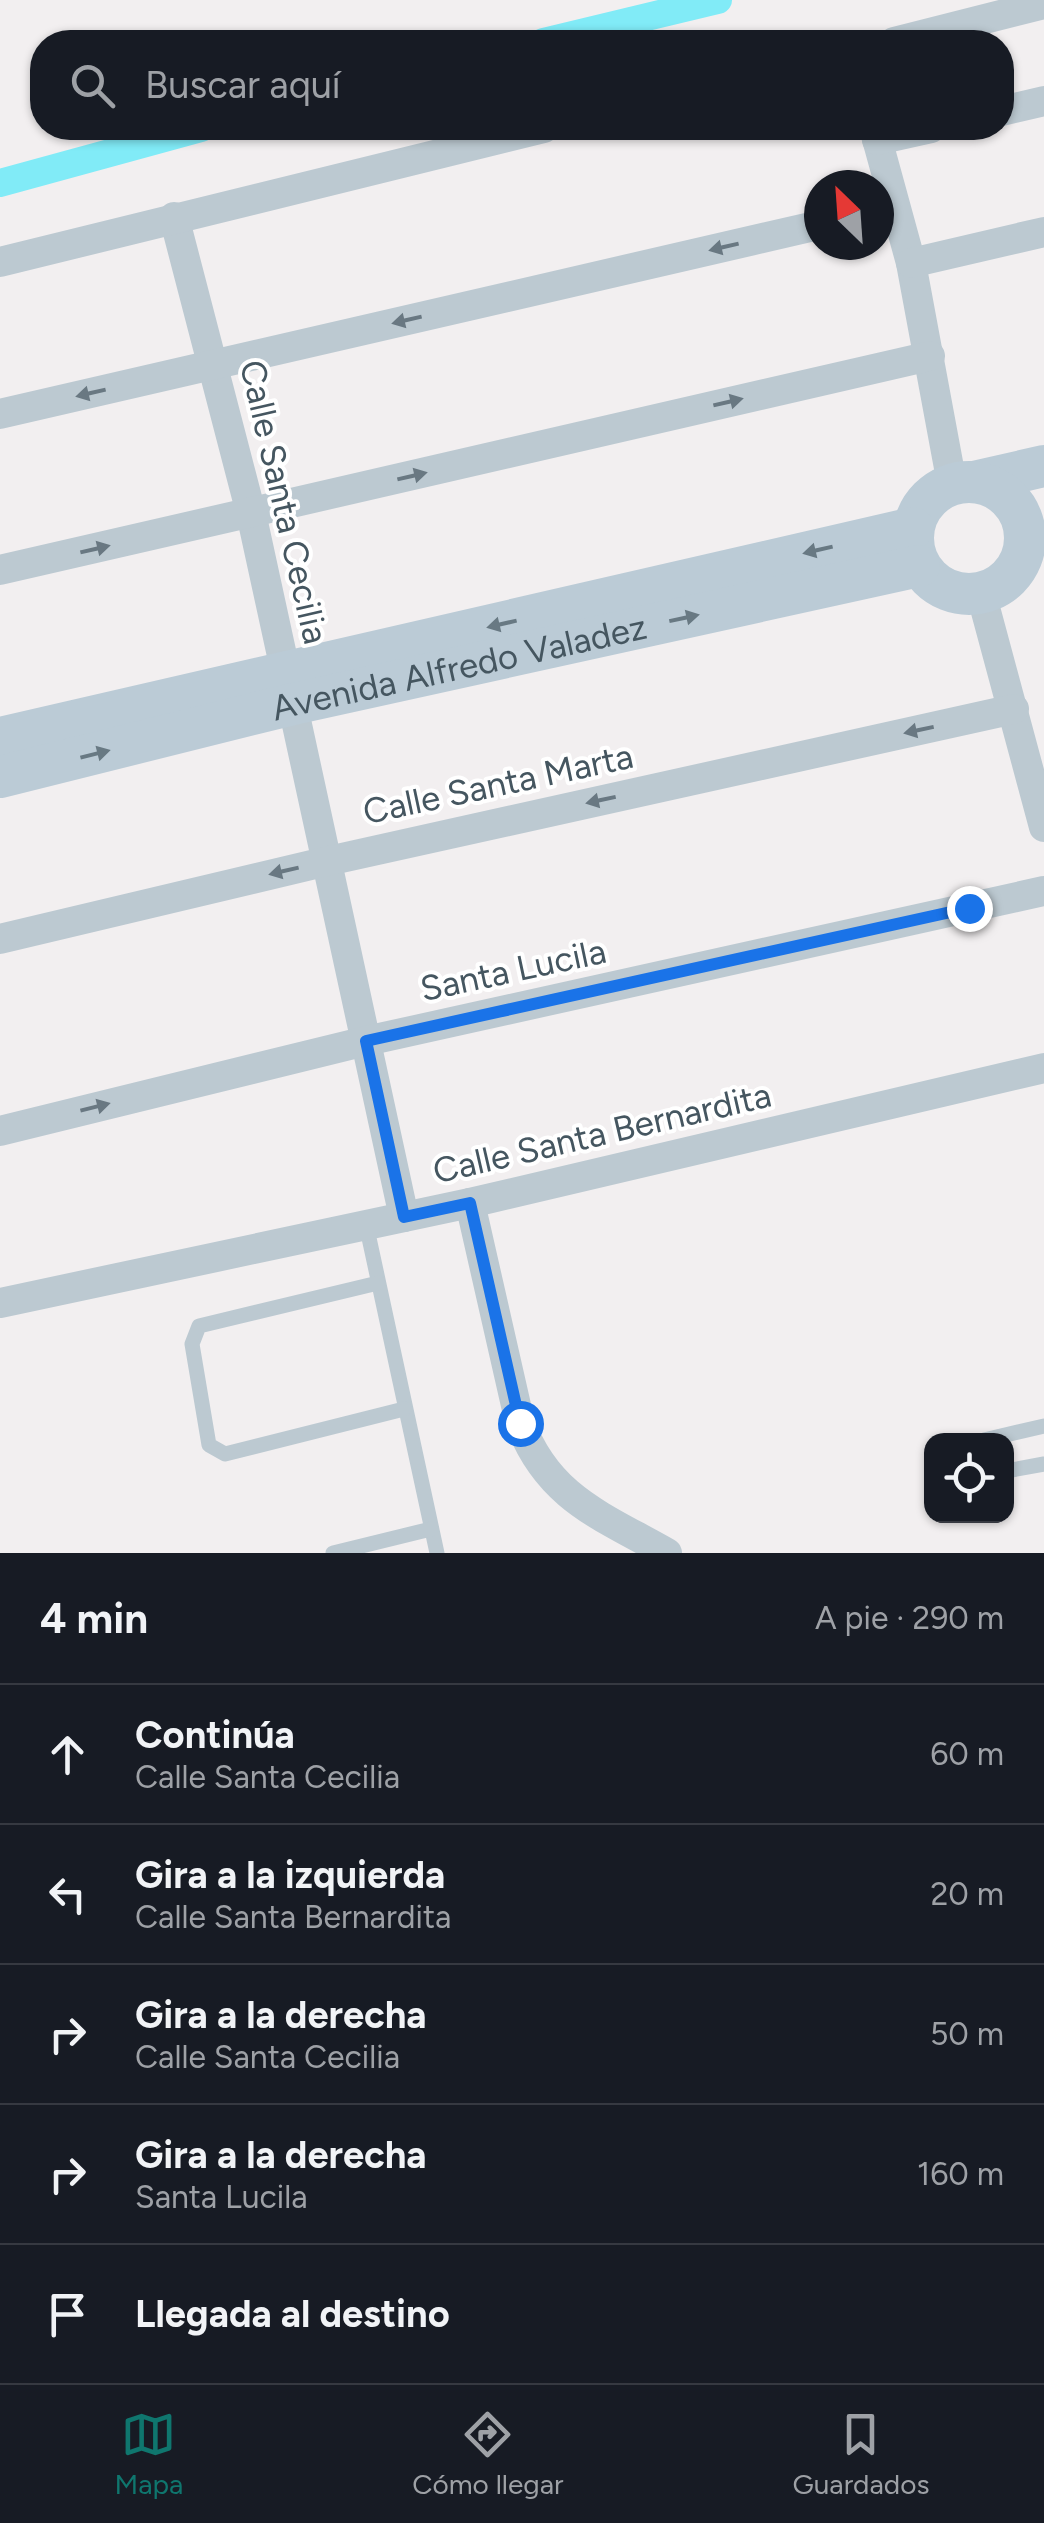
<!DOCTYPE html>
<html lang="es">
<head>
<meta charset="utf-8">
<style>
  :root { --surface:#171b24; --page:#20242c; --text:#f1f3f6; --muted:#9ea1a6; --line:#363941; --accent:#0f766e }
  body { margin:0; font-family:Figtree,sans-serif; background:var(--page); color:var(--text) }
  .controls { position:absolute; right:30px; bottom:30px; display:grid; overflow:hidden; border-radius:20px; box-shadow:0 2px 8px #0004 }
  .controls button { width:90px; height:90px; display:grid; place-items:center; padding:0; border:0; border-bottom:2px solid var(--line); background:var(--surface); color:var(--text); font:50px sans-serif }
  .compass { position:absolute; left:804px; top:170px; width:90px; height:90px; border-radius:50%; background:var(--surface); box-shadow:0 2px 8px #0004; rotate:335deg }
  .stop { position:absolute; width:30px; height:30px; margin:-22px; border:8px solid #1a73e8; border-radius:50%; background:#fff }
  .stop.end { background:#1a73e8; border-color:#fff; box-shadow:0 2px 10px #0008 }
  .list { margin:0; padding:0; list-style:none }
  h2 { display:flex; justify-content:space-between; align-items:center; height:130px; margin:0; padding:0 40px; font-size:42px }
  h2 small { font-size:32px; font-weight:400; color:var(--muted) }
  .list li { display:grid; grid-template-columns:65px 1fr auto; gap:30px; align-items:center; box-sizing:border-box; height:140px; padding:0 40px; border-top:2px solid var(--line) }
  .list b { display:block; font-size:38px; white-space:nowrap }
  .list p { margin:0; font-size:32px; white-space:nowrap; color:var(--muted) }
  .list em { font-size:32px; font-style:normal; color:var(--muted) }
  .icon { flex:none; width:55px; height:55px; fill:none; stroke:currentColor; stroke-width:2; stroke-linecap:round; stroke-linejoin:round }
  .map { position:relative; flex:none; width:1044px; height:1553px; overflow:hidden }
  .search { position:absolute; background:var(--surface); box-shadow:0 2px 8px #0004; left:30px; right:30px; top:30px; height:110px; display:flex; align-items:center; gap:25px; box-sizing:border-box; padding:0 35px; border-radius:40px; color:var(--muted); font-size:38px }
  .sheet { height:830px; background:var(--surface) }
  nav { display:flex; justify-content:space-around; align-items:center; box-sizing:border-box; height:140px; border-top:2px solid var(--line); background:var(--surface); font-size:28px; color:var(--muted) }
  nav a { display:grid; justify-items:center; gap:5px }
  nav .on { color:var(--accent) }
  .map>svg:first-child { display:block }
</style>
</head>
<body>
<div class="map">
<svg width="1044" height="1553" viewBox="0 0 1044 1553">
  <rect width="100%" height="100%" fill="#f2eff0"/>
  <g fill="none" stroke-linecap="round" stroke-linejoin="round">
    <g stroke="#81ebf7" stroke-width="28">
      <polyline points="543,42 718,0"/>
      <polyline points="0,183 201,128"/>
    </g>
    <g stroke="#bcc9d1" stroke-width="15">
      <polyline points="366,1224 437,1553"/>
      <polyline points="378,1283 199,1326 192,1344 209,1445 225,1454 404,1409"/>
      <polyline points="984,1440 1044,1426"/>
      <polyline points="1006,1471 1044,1464"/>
      <polyline points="333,1553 431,1529"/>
    </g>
    <g stroke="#bcc9d1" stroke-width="30">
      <polyline points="894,42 1044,4"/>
      <polyline points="1002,111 1044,101"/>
      <polyline points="874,128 911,263 952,484"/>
      <polyline points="877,140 931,128"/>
      <polyline points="174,217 251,513 404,1217"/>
      <polyline points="0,262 544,128"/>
      <polyline points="911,263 1044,232"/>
      <polyline points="0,414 819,225"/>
      <polyline points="0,570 930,356"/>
      <polyline points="981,593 1044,827"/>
      <polyline points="0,939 328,861 1014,709"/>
      <polyline points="0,1131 366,1041 1044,891"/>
      <path d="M470,1203l50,220c28,75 82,93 147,130"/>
      <polyline points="0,1303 470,1203 1044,1068"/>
    </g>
    <g stroke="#bbcbd6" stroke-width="42">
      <polyline points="974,482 1044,466"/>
      <circle cx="969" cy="538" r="56"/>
      <polyline points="0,738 913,528"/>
      <path id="s1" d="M0,777l293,-73 626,-138"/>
    </g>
  </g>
  <defs><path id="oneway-solid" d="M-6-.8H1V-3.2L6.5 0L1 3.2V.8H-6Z" transform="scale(2.5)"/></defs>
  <g fill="#697882">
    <use href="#oneway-solid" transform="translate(724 247) rotate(167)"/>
    <use href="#oneway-solid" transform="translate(407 320) rotate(167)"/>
    <use href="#oneway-solid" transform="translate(91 393) rotate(167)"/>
    <use href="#oneway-solid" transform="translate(728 402) rotate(-13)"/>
    <use href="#oneway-solid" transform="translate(412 476) rotate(-13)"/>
    <use href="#oneway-solid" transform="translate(95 549) rotate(-13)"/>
    <use href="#oneway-solid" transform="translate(919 730) rotate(168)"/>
    <use href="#oneway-solid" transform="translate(601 800) rotate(168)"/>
    <use href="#oneway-solid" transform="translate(284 871) rotate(167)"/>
    <use href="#oneway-solid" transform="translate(95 1107) rotate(-14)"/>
  </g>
  <g fill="#687983">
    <use href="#oneway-solid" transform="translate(818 550) rotate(167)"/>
    <use href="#oneway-solid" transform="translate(684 618) rotate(-12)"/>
    <use href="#oneway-solid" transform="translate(502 624) rotate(167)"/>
    <use href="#oneway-solid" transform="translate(95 754) rotate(-14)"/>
  </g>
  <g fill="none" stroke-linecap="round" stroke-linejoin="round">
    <polyline stroke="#1a73e8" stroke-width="12" points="520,1423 470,1203 404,1217 366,1041 969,908"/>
  </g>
  <g text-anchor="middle" stroke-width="8" stroke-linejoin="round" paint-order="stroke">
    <g font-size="35" fill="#455660" stroke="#fff">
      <text transform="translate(284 502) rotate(77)" y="12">Calle Santa Cecilia</text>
      <text dy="12" stroke="none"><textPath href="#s1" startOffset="472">Avenida Alfredo Valadez</textPath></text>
      <text transform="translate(498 784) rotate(-12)" y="12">Calle Santa Marta</text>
      <text transform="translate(513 970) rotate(-12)" y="12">Santa Lucila</text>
      <text transform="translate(602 1133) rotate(-13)" y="12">Calle Santa Bernardita</text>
    </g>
  </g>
</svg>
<div class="controls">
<button><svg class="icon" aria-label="locate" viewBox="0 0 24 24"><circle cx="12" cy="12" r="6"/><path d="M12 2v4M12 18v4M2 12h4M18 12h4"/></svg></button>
</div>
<svg class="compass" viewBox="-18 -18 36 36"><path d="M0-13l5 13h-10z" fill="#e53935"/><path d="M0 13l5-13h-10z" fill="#9ea1a6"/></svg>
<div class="stop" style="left:520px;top:1423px"></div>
<div class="stop end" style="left:969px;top:908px"></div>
<div class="search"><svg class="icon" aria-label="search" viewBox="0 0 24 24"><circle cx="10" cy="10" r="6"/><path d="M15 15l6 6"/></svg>Buscar aquí</div>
</div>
<section class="sheet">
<h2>4 min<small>A pie · 290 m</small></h2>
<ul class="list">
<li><svg class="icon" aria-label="ahead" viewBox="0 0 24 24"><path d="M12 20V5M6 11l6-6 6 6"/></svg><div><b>Continúa</b><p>Calle Santa Cecilia</p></div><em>60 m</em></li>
<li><svg class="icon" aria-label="left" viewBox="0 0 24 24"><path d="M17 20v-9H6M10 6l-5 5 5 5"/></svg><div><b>Gira a la izquierda</b><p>Calle Santa Bernardita</p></div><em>20 m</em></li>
<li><svg class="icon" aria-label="right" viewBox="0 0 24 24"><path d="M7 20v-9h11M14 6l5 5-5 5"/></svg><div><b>Gira a la derecha</b><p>Calle Santa Cecilia</p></div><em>50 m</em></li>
<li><svg class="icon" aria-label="right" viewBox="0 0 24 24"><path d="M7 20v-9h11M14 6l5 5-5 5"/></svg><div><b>Gira a la derecha</b><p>Santa Lucila</p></div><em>160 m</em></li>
<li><svg class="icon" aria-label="arrive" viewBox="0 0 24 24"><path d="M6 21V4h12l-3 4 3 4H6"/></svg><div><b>Llegada al destino</b></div></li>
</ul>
</section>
<nav>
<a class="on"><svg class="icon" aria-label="map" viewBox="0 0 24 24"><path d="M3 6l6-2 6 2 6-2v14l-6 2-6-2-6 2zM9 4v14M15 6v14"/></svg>Mapa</a>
<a><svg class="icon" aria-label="directions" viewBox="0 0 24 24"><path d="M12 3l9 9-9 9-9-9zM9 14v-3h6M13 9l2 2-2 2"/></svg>Cómo llegar</a>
<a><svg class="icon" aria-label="saved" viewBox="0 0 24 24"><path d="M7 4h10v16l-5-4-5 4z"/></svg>Guardados</a>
</nav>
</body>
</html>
